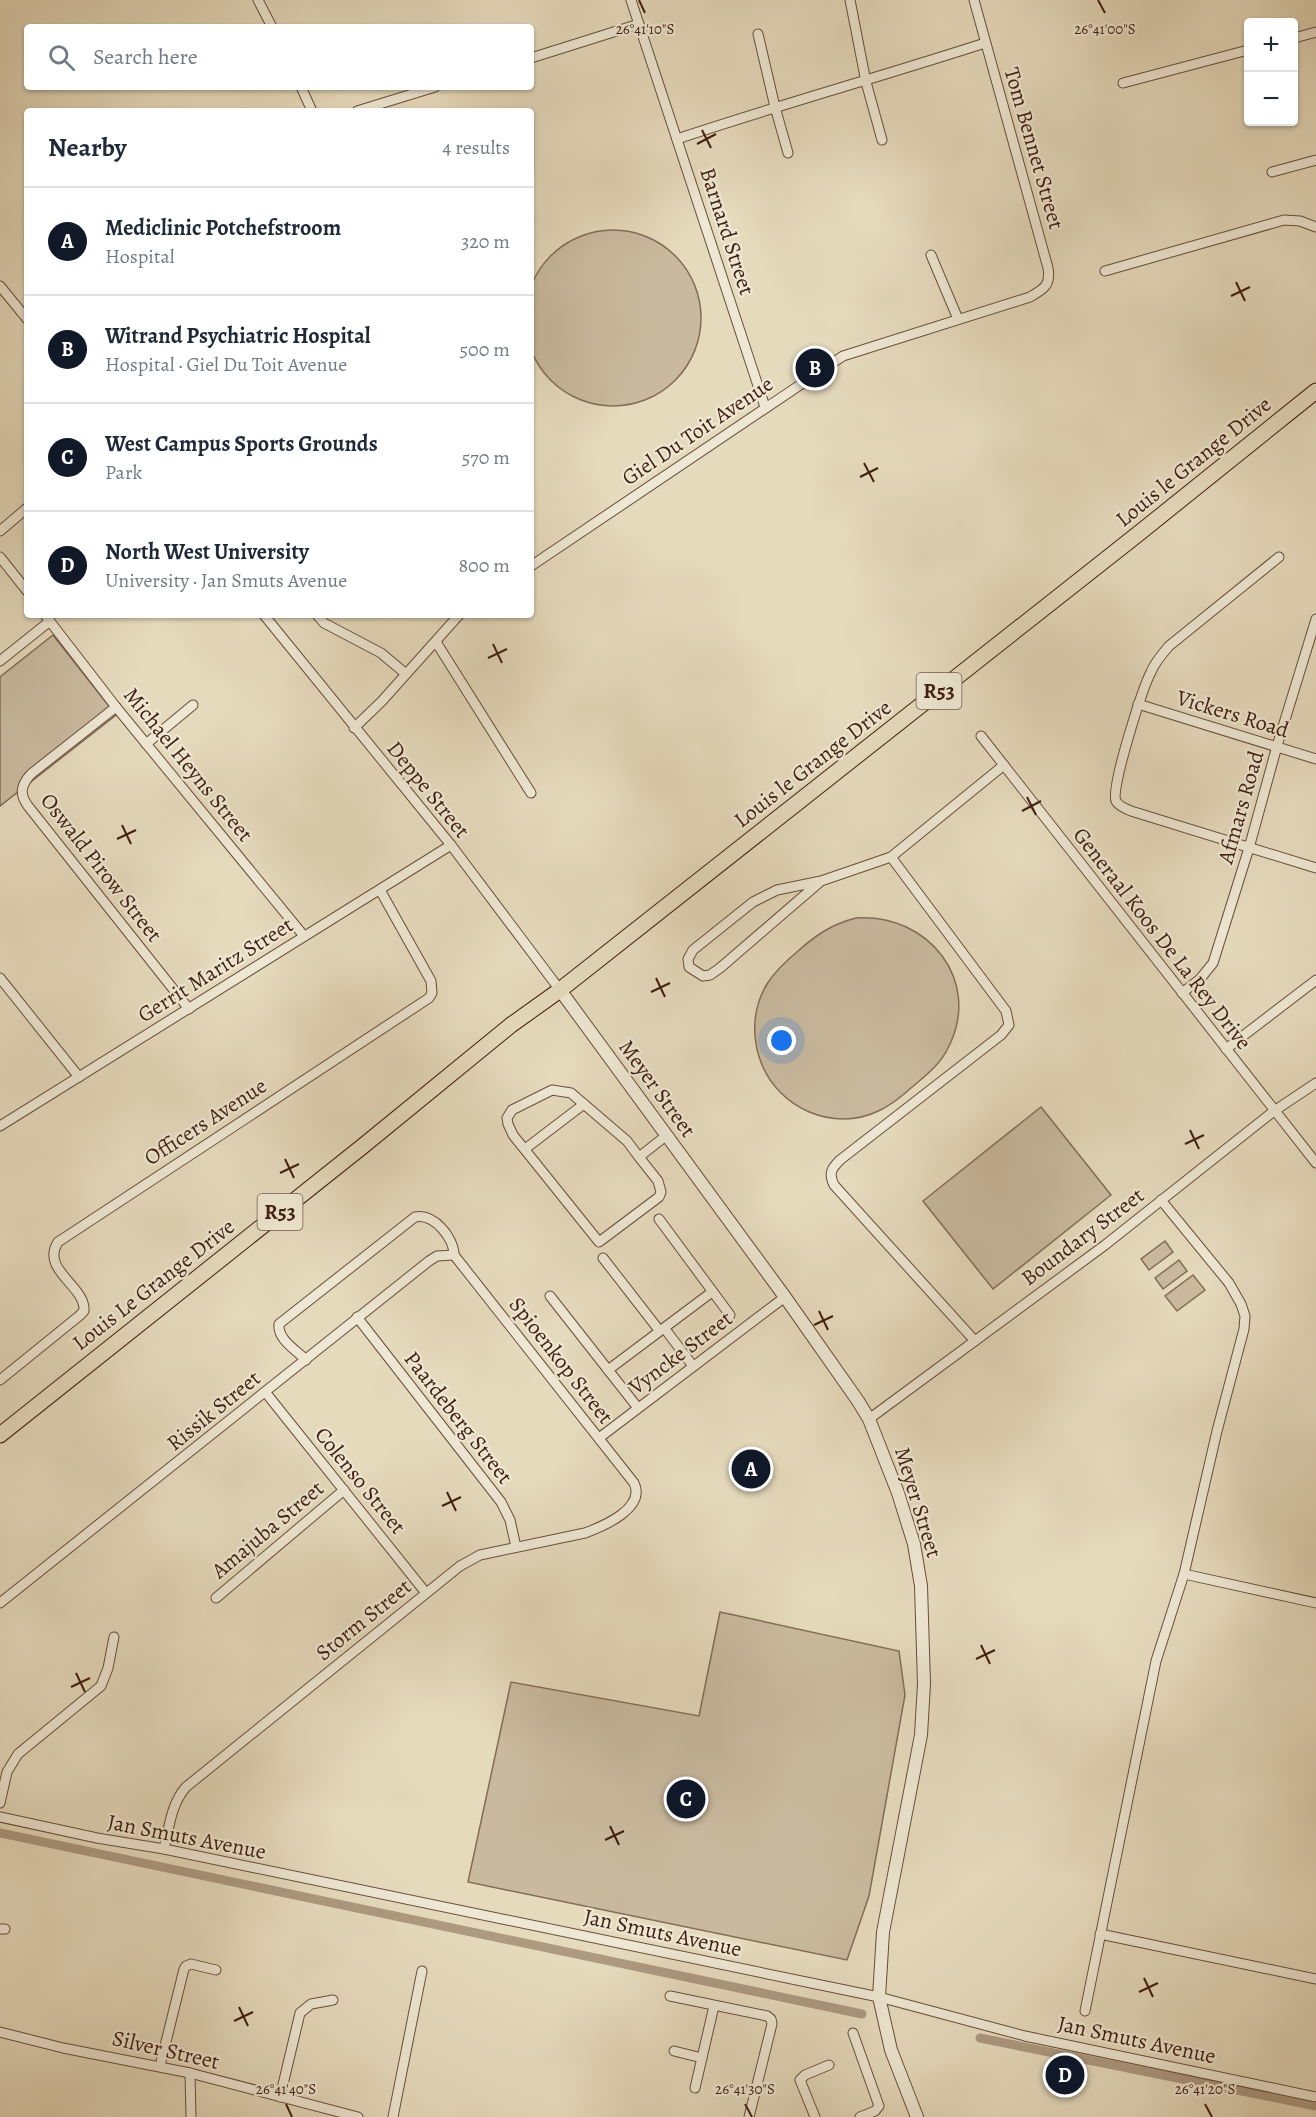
<!DOCTYPE html>
<html lang="en">
<head>
<meta charset="utf-8">
<style>
  :root { --surface:#fff; --page:#f6f6f7; --text:#1f2937; --muted:#747a83; --line:#e0e1e3; --accent:#111827 }
  body { margin:0; font-family:Alegreya,serif; background:var(--page); color:var(--text) }
  .controls { position:absolute; right:18px; top:18px; display:grid; overflow:hidden; border-radius:6px; box-shadow:0 2px 4px #0004 }
  .controls button { width:54px; height:54px; display:grid; place-items:center; padding:0; border:0; border-bottom:2px solid var(--line); background:var(--surface); color:var(--text); font:30px sans-serif }
  .you { position:absolute; left:782px; top:1041px; width:21px; height:21px; margin:-15px; border:4px solid #fff; border-radius:50%; background:#1a73e8; box-shadow:0 0 0 9px #1a73e833 }
  .badge { display:grid; place-items:center; width:39px; height:39px; border-radius:50%; background:var(--accent); color:#fff; font-size:20px; font-weight:700 }
  .pin { position:absolute; translate:-50% -50%; border:3px solid #fff; box-shadow:0 2px 6px #0006 }
  .list { margin:0; padding:0; list-style:none }
  h2 { display:flex; justify-content:space-between; align-items:center; height:78px; margin:0; padding:0 24px; font-size:26px }
  h2 small { font-size:20px; font-weight:400; color:var(--muted) }
  .list li { display:grid; grid-template-columns:39px 1fr auto; gap:18px; align-items:center; box-sizing:border-box; height:108px; padding:0 24px; border-top:2px solid var(--line) }
  .list b { display:block; font-size:22px; white-space:nowrap }
  .list p { margin:0; font-size:20px; white-space:nowrap; color:var(--muted) }
  .list em { font-size:20px; font-style:normal; color:var(--muted) }
  .icon { flex:none; width:33px; height:33px; fill:none; stroke:currentColor; stroke-width:2; stroke-linecap:round; stroke-linejoin:round }
  .map { position:relative; flex:none; width:1316px; height:2117px; overflow:hidden }
  .search { position:absolute; background:var(--surface); box-shadow:0 2px 4px #0004; left:24px; top:24px; width:510px; height:66px; display:flex; align-items:center; gap:15px; box-sizing:border-box; padding:0 21px; border-radius:6px; color:var(--muted); font-size:22px }
  .panel { position:absolute; background:var(--surface); box-shadow:0 2px 4px #0004; left:24px; top:108px; width:510px; height:510px; border-radius:6px }
  .map>svg:first-child { display:block }
</style>
</head>
<body>
<div class="map">
<svg width="1316" height="2117" viewBox="0 0 1316 2117">
  <rect width="100%" height="100%" fill="#e5dabc"/>
  <filter id="stains"><feTurbulence type="fractalNoise" baseFrequency=".00333" numOctaves="4"/><feColorMatrix values="0 0 0 0 .2 0 0 0 0 .09 0 0 0 0 .02 0 0 0 .5 -.17"/></filter>
  <radialGradient id="worn" r=".72"><stop offset=".6" stop-color="#630" stop-opacity="0"/><stop offset="1" stop-color="#630" stop-opacity=".3"/></radialGradient>
  <g fill="#c9ba9f" stroke="#846c57" stroke-width="1.5">
    <circle cx="613" cy="318" r="88"/>
    <polygon points="53,635 116,715 0,806 0,677"/>
    <path d="M856,918c72,-5 127,63 92,130 -8,17 -23,28 -37,40 -20,18 -40,31 -68,31 -23,0 -46,-10 -62,-26 -28,-28 -35,-74 -14,-109 8,-13 19,-23 31,-33 18,-16 34,-27 58,-33z"/>
    <polygon points="1041,1107 1111,1195 993,1289 923,1201"/>
    <polygon points="1165,1241 1173,1252 1149,1270 1141,1259"/>
    <polygon points="1179,1260 1187,1271 1163,1289 1155,1278"/>
    <polygon points="1193,1275 1205,1290 1177,1311 1165,1296"/>
    <polygon points="720,1612 899,1651 905,1695 869,1896 847,1960 468,1882 511,1682 699,1716"/>
  </g>
  <g fill="none" stroke-linecap="round" stroke-linejoin="round">
    <g stroke="#ad9a81" stroke-width="9">
      <polyline points="0,1833 862,2014"/>
      <polyline points="980,2038 1316,2106"/>
    </g>
    <defs>
      <g id="minor">
        <polyline points="258,0 272,27"/>
        <polyline points="631,0 765,407"/>
        <polyline points="850,0 866,82 882,140"/>
        <polyline points="758,34 775,107 788,153"/>
        <polyline points="1294,38 1316,32"/>
        <polyline points="531,58 639,24"/>
        <polyline points="1123,83 1248,50"/>
        <polyline points="301,87 312,111"/>
        <polyline points="357,111 435,87"/>
        <path d="M677,139c102,-34 206,-63 308,-96"/>
        <polyline points="1272,172 1316,160"/>
        <polyline points="931,255 958,319"/>
        <polyline points="1105,271 1284,220 1300,221 1316,227"/>
        <polyline points="0,286 27,319"/>
        <polyline points="0,531 27,508"/>
        <polyline points="0,557 27,591"/>
        <path d="M1279,557l-110,89c-7,8 -14,16 -18,26 -8,15 -41,117 -35,129 2,4 10,8 15,10l185,57"/>
        <path d="M531,566l312,-210 187,-59c14,-8 21,-12 18,-29l-74,-268"/>
        <polyline points="45,615 116,707 304,936"/>
        <polyline points="264,615 451,845 560,990"/>
        <polyline points="317,615 324,623 381,653 406,674"/>
        <polyline points="436,642 531,793"/>
        <polyline points="0,661 50,621"/>
        <polyline points="1138,704 1316,759"/>
        <path d="M116,707l-85,67c-10,11 -12,20 -3,32l161,203"/>
        <polyline points="354,728 382,701 459,615"/>
        <polyline points="981,736 1316,1163"/>
        <polyline points="146,744 193,705"/>
        <polyline points="821,881 720,968 710,975 703,976 689,967 688,959 693,950 753,902 777,890 821,881 891,857"/>
        <polyline points="0,978 79,1077"/>
        <polyline points="1182,993 1200,979 1213,963 1249,848 1277,746 1316,619"/>
        <polyline points="1226,1049 1316,980"/>
        <polyline points="0,1126 451,845"/>
        <polyline points="525,1149 584,1104"/>
        <polyline points="639,1157 658,1181 661,1192 659,1197 599,1242 513,1135 508,1124 507,1118 512,1110 552,1090 571,1093 627,1141 639,1157 667,1135"/>
        <polyline points="659,1219 730,1315"/>
        <polyline points="603,1258 659,1330"/>
        <polyline points="550,1296 638,1408"/>
        <polyline points="357,1317 501,1502 510,1520 516,1547"/>
        <polyline points="665,1329 693,1366"/>
        <path d="M975,1341l-141,-156c-6,-12 -2,-17 6,-25l161,-125 8,-10 -3,-14 -115,-154 113,-92"/>
        <path d="M306,1360c-10,-10 -29,-21 -27,-36l136,-107c19,-4 39,21 39,38"/>
        <polyline points="608,1370 712,1292"/>
        <path d="M0,1380l79,-64 5,-5c2,-25 -44,-41 -26,-69l371,-244 3,-5 -1,-12 -51,-91"/>
        <polyline points="266,1393 426,1593"/>
        <polyline points="869,1419 1105,1245 1274,1111 1316,1083"/>
        <polyline points="599,1438 785,1297"/>
        <polyline points="1184,1574 1316,1603"/>
        <polyline points="216,1598 344,1490"/>
        <polyline points="0,1603 429,1261 437,1256 454,1255"/>
        <polyline points="0,1803 7,1772 18,1754 101,1686 108,1668 114,1637"/>
        <polyline points="0,1817 97,1838 164,1849 879,1997 1025,2036 1316,2097"/>
        <path d="M164,1849c5,-21 7,-45 22,-62l274,-221 20,-11 105,-22c19,-7 61,-25 49,-50l-180,-228"/>
        <polyline points="0,1929 5,1929"/>
        <polyline points="1100,1934 1316,1979"/>
        <polyline points="670,1996 767,2016 771,2019 772,2024 749,2117"/>
        <polyline points="1085,2011 1156,1661 1184,1574 1217,1431 1244,1329 1245,1316 1241,1304 1229,1283 1161,1200"/>
        <polyline points="0,2032 63,2048 190,2073 358,2117"/>
        <polyline points="853,2033 879,2106 875,2111 860,2117"/>
        <polyline points="674,2051 702,2058"/>
        <polyline points="160,2066 184,1969 186,1966 191,1964 216,1970"/>
        <polyline points="190,2073 191,2117"/>
        <polyline points="695,2088 714,2006"/>
        <polyline points="280,2097 300,2013 311,2004 333,2000"/>
        <polyline points="393,2117 422,1971"/>
        <polyline points="815,2117 800,2080 805,2075 829,2065"/>
      </g>
      <polyline id="tertiary" points="560,990 785,1297 858,1401 869,1419 898,1493 914,1544 921,1586 924,1684 921,1735 883,1932 879,1997 891,2050 917,2117"/>
      <polyline id="primary" points="0,1435 363,1146 511,1025 560,990 1138,534 1316,391"/>
    </defs>
    <use href="#minor" stroke="#694d3a" stroke-width="11"/>
    <use href="#tertiary" stroke="#694d3a" stroke-width="14"/>
    <use href="#primary" stroke="#401e0f" stroke-width="17"/>
    <use href="#minor" stroke="#eee7d3" stroke-width="9"/>
    <use href="#tertiary" stroke="#eee7d3" stroke-width="12"/>
    <use href="#primary" stroke="#e5dabc" stroke-width="15"/>
  </g>
  <path fill="none" stroke="#401e0f" stroke-width="2" d="M639,0l6,13M1098,0l7,13M702,130l9,18M697,144l19,-10M1236,282l9,19M1231,296l19,-9M864,463l10,19M860,477l18,-9M493,644l9,19M488,658l19,-9M1027,797l9,18M1022,811l19,-10M122,825l9,19M117,839l19,-9M656,978l9,19M651,992l19,-9M1190,1130l9,19M1185,1144l19,-9M285,1159l9,19M280,1173l19,-9M819,1311l9,19M814,1325l19,-9M447,1492l9,19M442,1506l19,-9M981,1645l9,19M976,1659l19,-9M76,1673l9,19M71,1687l19,-9M610,1826l9,19M605,1840l19,-9M1144,1978l9,19M1139,1992l19,-9M239,2007l9,19M234,2021l19,-9M286,2104l6,13M745,2104l7,13M1205,2104l7,13"/>
  <g text-anchor="middle" stroke-width="4.5" stroke-linejoin="round" paint-order="stroke">
    <g fill="#eee7d3" stroke="#745a4a" stroke-width="1.5">
      <rect x="916.5" y="673" width="45" height="36" rx="4.5"/>
      <rect x="257.5" y="1194" width="45" height="36" rx="4.5"/>
    </g>
    <g font-size="21" font-weight="bold" fill="#401e0f">
      <text x="939" y="698">R53</text>
      <text x="280" y="1219">R53</text>
    </g>
    <g font-size="22" fill="#401e0f" stroke="#eee7d3">
      <text transform="translate(1035 148) rotate(74)" y="8">Tom Bennet Street</text>
      <text transform="translate(728 231) rotate(72)" y="8">Barnard Street</text>
      <text transform="translate(697 430) rotate(-34)" y="8">Giel Du Toit Avenue</text>
      <text transform="translate(1193 461) rotate(-39)" y="8">Louis le Grange Drive</text>
      <text transform="translate(1233 713) rotate(17)" y="8">Vickers Road</text>
      <text transform="translate(812 763) rotate(-38)" y="8">Louis le Grange Drive</text>
      <text transform="translate(189 764) rotate(51)" y="8">Michael Heyns Street</text>
      <text transform="translate(429 789) rotate(51)" y="8">Deppe Street</text>
      <text transform="translate(1240 807) rotate(-74)" y="8">Afmars Road</text>
      <text transform="translate(102 867) rotate(52)" y="8">Oswald Pirow Street</text>
      <text transform="translate(1163 938) rotate(52)" y="8">Generaal Koos De La Rey Drive</text>
      <text transform="translate(215 969) rotate(-32)" y="8">Gerrit Maritz Street</text>
      <text transform="translate(658 1088) rotate(54)" y="8">Meyer Street</text>
      <text transform="translate(205 1121) rotate(-33)" y="8">Officers Avenue</text>
      <text transform="translate(1082 1236) rotate(-37)" y="8">Boundary Street</text>
      <text transform="translate(153 1284) rotate(-38)" y="8">Louis Le Grange Drive</text>
      <text transform="translate(680 1352) rotate(-37)" y="8">Vyncke Street</text>
      <text transform="translate(562 1360) rotate(52)" y="8">Spioenkop Street</text>
      <text transform="translate(213 1410) rotate(-39)" y="8">Rissik Street</text>
      <text transform="translate(459 1417) rotate(52)" y="8">Paardeberg Street</text>
      <text transform="translate(361 1480) rotate(51)" y="8">Colenso Street</text>
      <text transform="translate(919 1502) rotate(73)" y="8">Meyer Street</text>
      <text transform="translate(267 1529) rotate(-40)" y="8">Amajuba Street</text>
      <text transform="translate(363 1619) rotate(-39)" y="8">Storm Street</text>
      <text transform="translate(187 1836) rotate(11)" y="8">Jan Smuts Avenue</text>
      <text transform="translate(663 1932) rotate(12)" y="8">Jan Smuts Avenue</text>
      <text transform="translate(1137 2039) rotate(12)" y="8">Jan Smuts Avenue</text>
      <text transform="translate(166 2049) rotate(13)" y="8">Silver Street</text>
    </g>
  </g>
  <g font-size="15" text-anchor="middle" fill="#401e0f" stroke="#eee7d3" stroke-width="4.5" stroke-linejoin="round" paint-order="stroke">
    <text x="645" y="34">26°41'10"S</text>
    <text x="1105" y="34">26°41'00"S</text>
    <text x="286" y="2094">26°41'40"S</text>
    <text x="745" y="2094">26°41'30"S</text>
    <text x="1205" y="2094">26°41'20"S</text>
  </g>
  <rect width="100%" height="100%" filter="url(#stains)"/>
  <rect width="100%" height="100%" fill="url(#worn)"/>
</svg>
<div class="controls">
<button>+</button>
<button>−</button>
</div>
<div class="you"></div>
<div class="pin badge" style="left:751px;top:1469px">A</div>
<div class="pin badge" style="left:815px;top:368px">B</div>
<div class="pin badge" style="left:686px;top:1799px">C</div>
<div class="pin badge" style="left:1065px;top:2075px">D</div>
<div class="search"><svg class="icon" aria-label="search" viewBox="0 0 24 24"><circle cx="10" cy="10" r="6"/><path d="M15 15l6 6"/></svg>Search here</div>
<section class="panel">
<h2>Nearby<small>4 results</small></h2>
<ul class="list">
<li><span class="badge">A</span><div><b>Mediclinic Potchefstroom</b><p>Hospital</p></div><em>320 m</em></li>
<li><span class="badge">B</span><div><b>Witrand Psychiatric Hospital</b><p>Hospital · Giel Du Toit Avenue</p></div><em>500 m</em></li>
<li><span class="badge">C</span><div><b>West Campus Sports Grounds</b><p>Park</p></div><em>570 m</em></li>
<li><span class="badge">D</span><div><b>North West University</b><p>University · Jan Smuts Avenue</p></div><em>800 m</em></li>
</ul>
</section>
</div>
</body>
</html>
